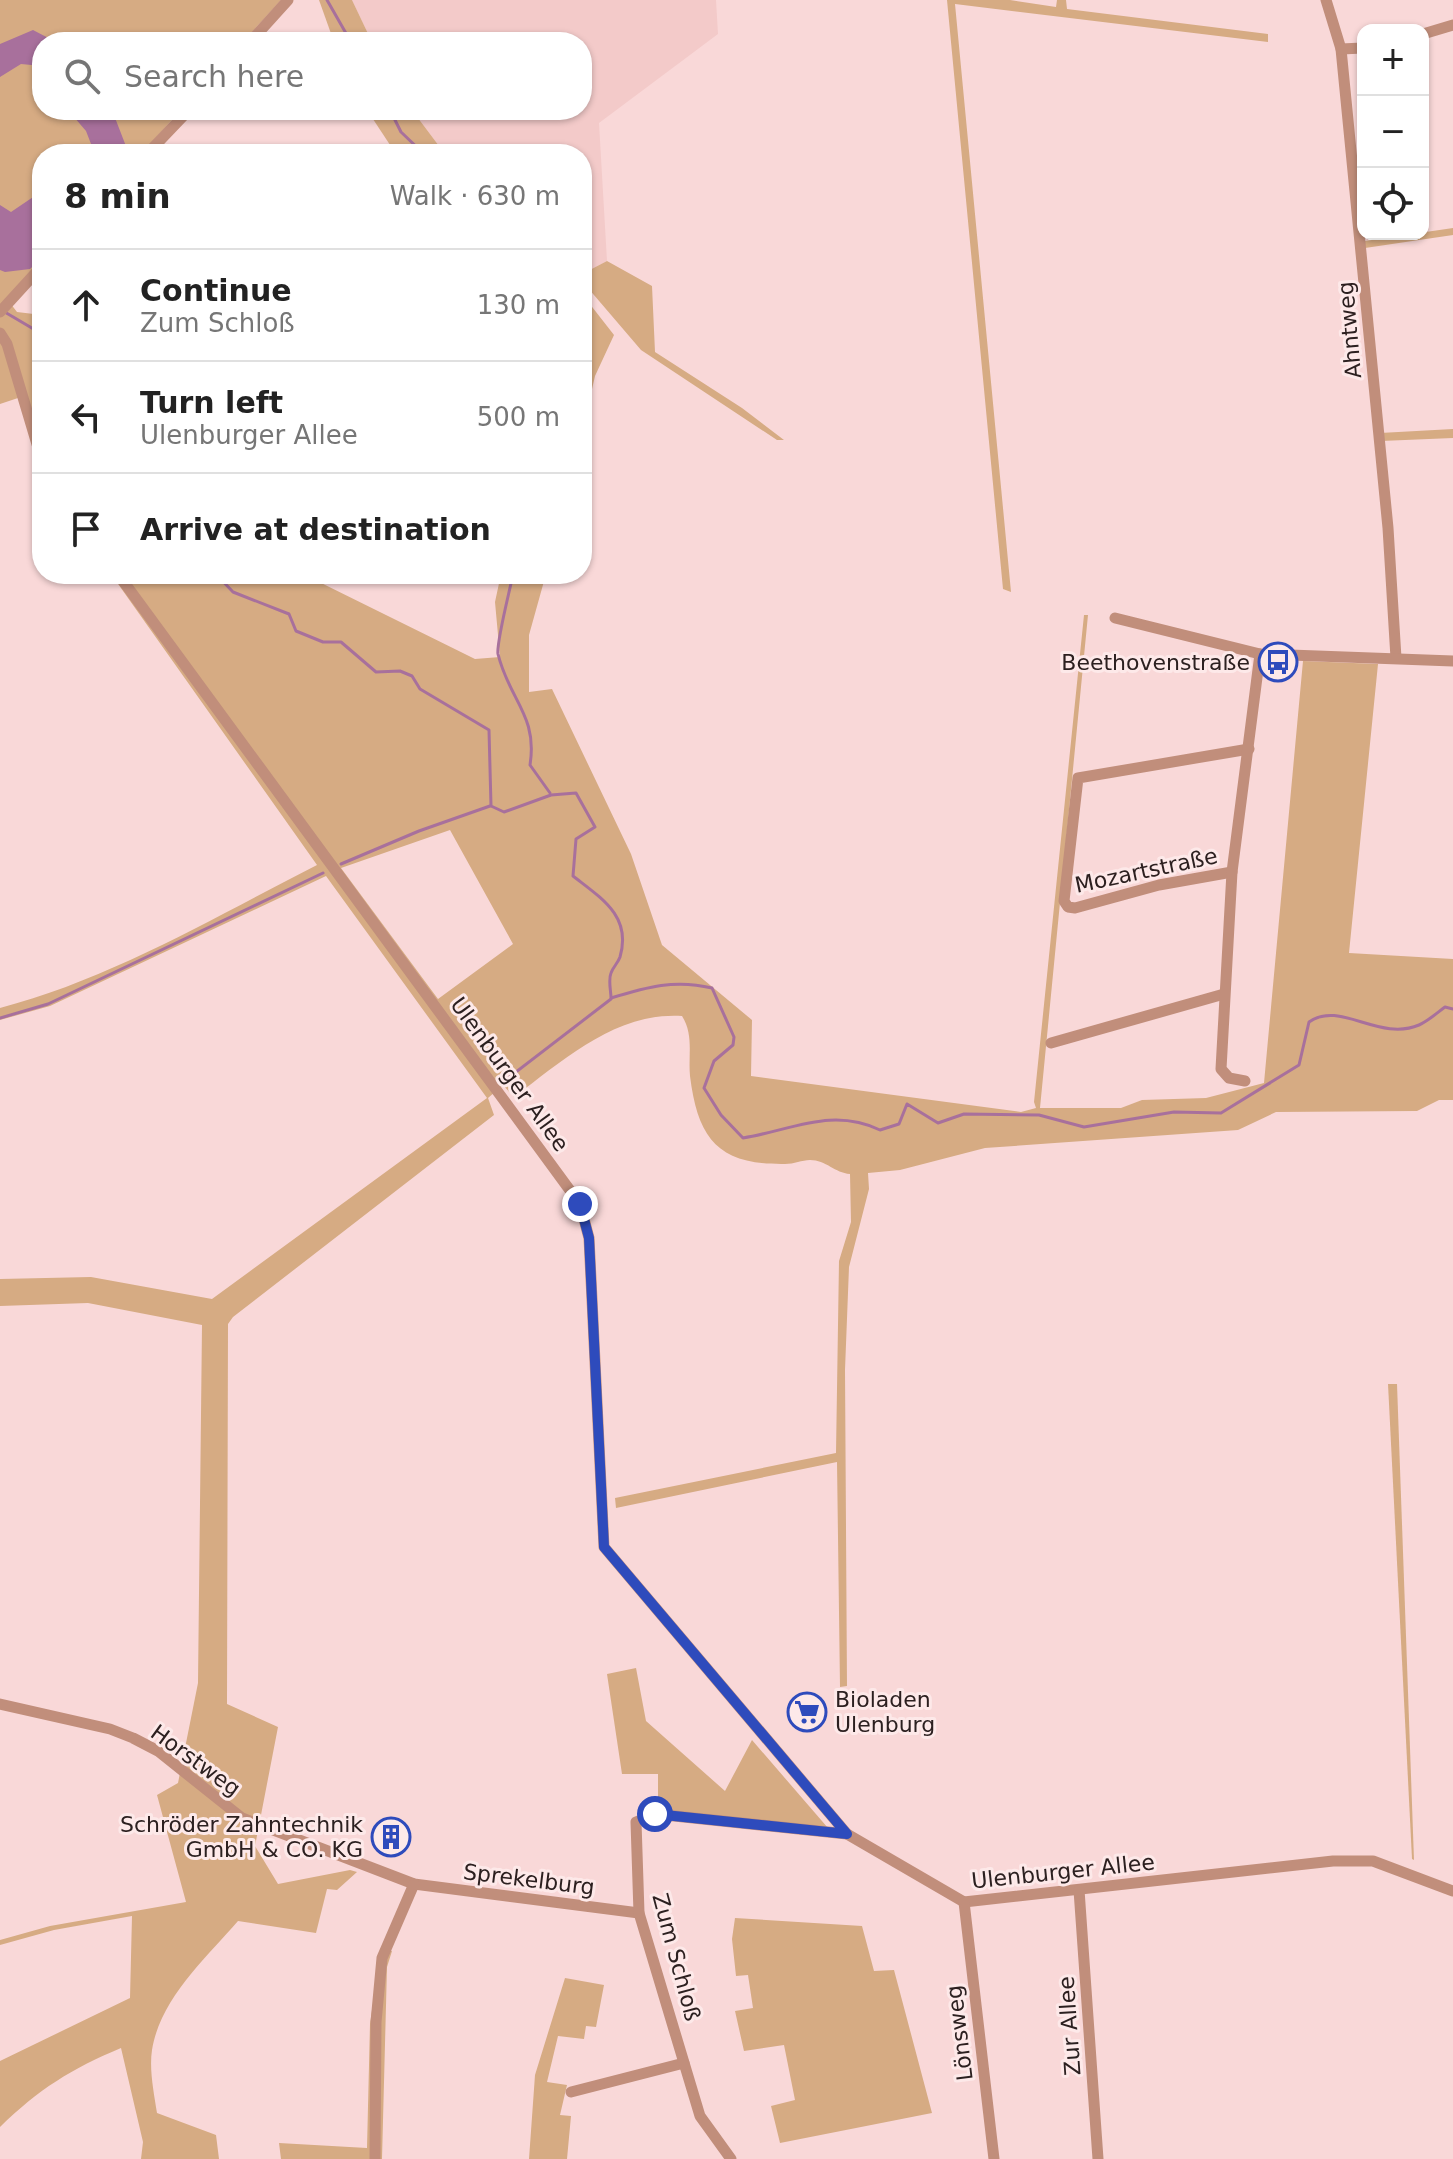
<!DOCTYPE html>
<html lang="en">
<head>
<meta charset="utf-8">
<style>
  :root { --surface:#fff; --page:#f6f6f6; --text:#222; --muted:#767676; --line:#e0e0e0 }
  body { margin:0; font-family:"DejaVu Sans",sans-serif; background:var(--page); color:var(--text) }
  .controls { position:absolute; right:24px; top:24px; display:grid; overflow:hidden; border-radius:16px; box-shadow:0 2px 6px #0004 }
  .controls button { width:72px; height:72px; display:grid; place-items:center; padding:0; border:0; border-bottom:2px solid var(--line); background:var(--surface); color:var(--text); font:40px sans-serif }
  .stop { position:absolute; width:24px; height:24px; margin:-18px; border:6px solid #2e4bbc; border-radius:50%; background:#fff }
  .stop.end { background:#2e4bbc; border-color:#fff; box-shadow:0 2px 8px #0008 }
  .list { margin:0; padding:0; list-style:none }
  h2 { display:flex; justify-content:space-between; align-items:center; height:104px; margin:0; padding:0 32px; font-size:34px }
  h2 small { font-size:26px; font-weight:400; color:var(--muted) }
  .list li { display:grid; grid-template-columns:52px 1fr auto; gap:24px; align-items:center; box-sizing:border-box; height:112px; padding:0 32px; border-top:2px solid var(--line) }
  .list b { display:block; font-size:30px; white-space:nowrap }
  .list p { margin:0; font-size:26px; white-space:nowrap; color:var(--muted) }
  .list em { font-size:26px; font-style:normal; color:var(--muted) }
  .icon { flex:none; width:44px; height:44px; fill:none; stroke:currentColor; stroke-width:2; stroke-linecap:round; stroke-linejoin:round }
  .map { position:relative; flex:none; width:1453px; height:2159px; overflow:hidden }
  .search { position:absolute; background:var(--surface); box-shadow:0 2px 6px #0004; left:32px; top:32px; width:560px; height:88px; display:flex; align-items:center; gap:20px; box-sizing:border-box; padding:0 28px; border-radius:32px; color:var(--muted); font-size:30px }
  .panel { position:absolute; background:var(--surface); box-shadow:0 2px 6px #0004; left:32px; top:144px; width:560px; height:440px; border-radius:32px }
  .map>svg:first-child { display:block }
</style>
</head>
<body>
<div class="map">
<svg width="1453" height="2159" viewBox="0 0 1453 2159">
  <rect width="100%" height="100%" fill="#f9d8d8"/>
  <polygon fill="#f3cac9" points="352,0 716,0 718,34 599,123 607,261 582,274 582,154 445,154 412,110 582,110 582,42 372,42"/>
  <g fill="#d6ab83" fill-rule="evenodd">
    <polygon points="0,0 281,0 243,42 42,42 42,110 181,110 141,154 42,154 42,260 7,299 17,312 42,315 42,477 21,397 0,404"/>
    <polygon points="319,0 352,0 372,42 334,42"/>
    <polygon points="947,0 1010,0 1056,7 1057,0 1066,0 1067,9 1268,34 1268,42 955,4 1011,592 1003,589"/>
    <polygon points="367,110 412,110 445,154 396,154"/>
    <polygon points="1453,228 1453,235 1365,248 1365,241"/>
    <polygon points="607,261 652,286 655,352 742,408 784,440 777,440 641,350 582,281 582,274"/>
    <polygon points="582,294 614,335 595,376 582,433"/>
    <polygon points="1453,429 1453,438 1381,441 1380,433"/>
    <path d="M111,574h192l172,85 25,-2 -5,-55 6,-28h45l-17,61v57l23,-3 79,165 31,91 90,75 -1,56 270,36 15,-4 -2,-6 50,-487h4l-48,493h81l21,-8 64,-2 58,-15 39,-422 75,3 -29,289 104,6v141h-14l-22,11 -141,1 -38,18 -253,18 -85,22 -32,3 1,16 -20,78 -4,103 2,316 -7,1 -3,-225 -221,46 -1,-10 221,-45 3,-192 12,-39 -1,-48c-15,-1 -24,-14 -40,-14 -8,0 -16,4 -25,4 -66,1 -87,-24 -95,-88 -2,-21 4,-41 -8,-60 -66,-4 -117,43 -168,81l-11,-12 -15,13 6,17 -261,202 -5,7 -1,380 51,23 -23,119 23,38 72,-14 7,2 -20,18 -10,-1 -11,44 -78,-12c-32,37 -78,78 -86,129 -3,20 2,43 5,63l59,22 3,24h-78l2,-17 -22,-94c-50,21 -82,41 -121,79v-66l130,-63 2,-82 -78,14 -54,15v-5l50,-14 136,-24 -29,-107 21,-12 20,-100 4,-358 -114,-22 -88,3v-27l91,-2 121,22 275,-201 -161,-222 -276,130 -50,14v-12c111,-29 215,-91 317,-143zM450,830l63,114 -75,55 -97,-131z"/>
    <polygon points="1388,1384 1397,1384 1414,1860 1412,1859"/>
    <polygon points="636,1668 646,1721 725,1791 752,1740 828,1828 658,1812 658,1774 622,1774 607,1674"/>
    <polygon points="735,1918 862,1926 874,1971 894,1970 932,2113 780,2143 771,2106 795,2100 784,2045 744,2051 735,2011 753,2008 748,1975 736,1976 732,1939"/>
    <polygon points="381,1948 392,1951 387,1967 382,2159 281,2159 279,2143 367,2148 370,2024"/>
    <polygon points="565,1978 604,1985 596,2027 586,2026 584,2039 558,2036 547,2082 567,2085 560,2115 571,2116 567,2159 529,2159 535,2075"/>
  </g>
  <g fill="#a8709c">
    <polygon points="33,30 56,42 42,42 42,66 21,64 0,77 0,44"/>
    <polygon points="68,110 112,110 129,154 88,154 93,149 86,131"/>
    <polygon points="42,191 42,258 30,269 5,272 0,270 0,205 11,212"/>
  </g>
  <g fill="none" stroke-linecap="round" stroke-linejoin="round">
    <g stroke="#a8709c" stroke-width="3">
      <polyline points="327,0 351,42"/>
      <polyline points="390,110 401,132 424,154"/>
      <polyline points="3,311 42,334"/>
      <path d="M216,574l17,18 56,22 7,17 27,11h18l35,30 24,-1 12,5 8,13 69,41 2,76 13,6 47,-17 25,-2 19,34 -19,12 -3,37c28,22 59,40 47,81 -2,6 -7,10 -9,16 -3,7 0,18 0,25 36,-11 64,-19 101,-10l22,49 -1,8 -19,16 -10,27 17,27 22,23c49,-8 89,-31 137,-8l19,-6 8,-20 31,19 26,-9 75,1 45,12 90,-15 47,1 78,-48 10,-43c31,-22 70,20 110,3 9,-4 18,-12 26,-18l8,2"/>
      <path d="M513,574c-3,16 -17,69 -15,80 11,46 40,61 32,111l20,28"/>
      <polyline points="341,864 419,831 490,806"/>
      <polyline points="0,1018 48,1004 323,873"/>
      <polyline points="503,1082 611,999"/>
    </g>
    <g stroke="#c18e7b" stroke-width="11">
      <polyline points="1326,0 1341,49 1388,528 1396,658"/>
      <polyline points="1423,34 1453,25"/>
      <polyline points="250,42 288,0"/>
      <polyline points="1341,49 1363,48"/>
      <polyline points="147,154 189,110"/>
      <polyline points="0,312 42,266"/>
      <polyline points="0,333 7,344 42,461"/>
      <polyline points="118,574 580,1204 589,1238 604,1547 847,1834 964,1902 1333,1861 1373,1861 1453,1891"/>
      <polyline points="1115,618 1260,654 1453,661"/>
      <polyline points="1232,872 1159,885 1075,908 1068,907 1064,901 1078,778 1249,749"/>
      <polyline points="1051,1043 1224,994"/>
      <polyline points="1245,1081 1229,1078 1221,1069 1232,872 1260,654"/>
      <polyline points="0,1704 110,1729 133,1738 158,1751 242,1818 414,1884 639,1913"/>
      <polyline points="1079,1890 1098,2159"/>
      <polyline points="964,1902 994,2159"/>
      <polyline points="571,2092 684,2063"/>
      <polyline points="375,2159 376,2022 382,1958 414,1884"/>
      <polyline points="731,2159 700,2116 639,1913 636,1822 655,1814 847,1834"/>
    </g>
  </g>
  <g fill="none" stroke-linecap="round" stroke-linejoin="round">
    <polyline stroke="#2e4bbc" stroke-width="10" points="580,1204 589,1238 604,1547 847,1834 655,1814"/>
  </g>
  <defs>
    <symbol id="bus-ring" viewBox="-11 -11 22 22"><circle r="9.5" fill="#fde9e9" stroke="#2e4bbc" stroke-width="1.5"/><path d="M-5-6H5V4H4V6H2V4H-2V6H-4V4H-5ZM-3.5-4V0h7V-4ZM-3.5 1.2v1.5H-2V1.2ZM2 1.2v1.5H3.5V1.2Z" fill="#2e4bbc"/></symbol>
    <symbol id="supermarket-ring" viewBox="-11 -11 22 22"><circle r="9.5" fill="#fde9e9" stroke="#2e4bbc" stroke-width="1.5"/><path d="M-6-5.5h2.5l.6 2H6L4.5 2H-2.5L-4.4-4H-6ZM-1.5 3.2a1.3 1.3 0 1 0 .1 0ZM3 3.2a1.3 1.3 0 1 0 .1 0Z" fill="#2e4bbc"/></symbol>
    <symbol id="building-ring" viewBox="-11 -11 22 22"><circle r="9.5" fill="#fde9e9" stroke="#2e4bbc" stroke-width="1.5"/><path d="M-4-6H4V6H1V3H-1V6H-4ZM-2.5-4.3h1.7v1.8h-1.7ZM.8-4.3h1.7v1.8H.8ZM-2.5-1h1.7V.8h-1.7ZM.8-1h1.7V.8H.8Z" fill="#2e4bbc"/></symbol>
  </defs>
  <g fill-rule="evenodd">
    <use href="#bus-ring" x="1256" y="640" width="44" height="44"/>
    <use href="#supermarket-ring" x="785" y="1690" width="44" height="44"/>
    <use href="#building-ring" x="369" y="1815" width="44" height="44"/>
  </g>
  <g text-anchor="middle" stroke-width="6" stroke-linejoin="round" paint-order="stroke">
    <g font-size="22" fill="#2c2020" stroke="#fde9e9">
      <text transform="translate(1349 330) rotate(-95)" y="8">Ahntweg</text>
      <text transform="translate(1146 870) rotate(-12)" y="8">Mozartstraße</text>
      <text transform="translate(510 1074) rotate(54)" y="8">Ulenburger Allee</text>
      <text transform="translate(196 1760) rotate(36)" y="8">Horstweg</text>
      <text transform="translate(1063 1871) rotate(-6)" y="8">Ulenburger Allee</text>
      <text transform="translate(529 1879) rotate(7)" y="8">Sprekelburg</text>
      <text transform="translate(677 1957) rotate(75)" y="8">Zum Schloß</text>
      <text transform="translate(1069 2026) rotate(-94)" y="8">Zur Allee</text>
      <text transform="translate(959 2033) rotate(-97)" y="8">Lönsweg</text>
    </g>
    <g font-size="22" fill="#2c2020" stroke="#fde9e9" text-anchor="end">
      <text x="1250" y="670">Beethovenstraße</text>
      <text x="835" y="1707" text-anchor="start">Bioladen<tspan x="835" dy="25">Ulenburg</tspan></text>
      <text x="363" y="1832">Schröder Zahntechnik<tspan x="363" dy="25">GmbH &amp; CO. KG</tspan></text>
    </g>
  </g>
</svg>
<div class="controls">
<button>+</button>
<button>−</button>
<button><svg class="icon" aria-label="locate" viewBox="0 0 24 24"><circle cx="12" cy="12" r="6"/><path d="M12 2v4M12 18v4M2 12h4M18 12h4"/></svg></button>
</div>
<div class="stop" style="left:655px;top:1814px"></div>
<div class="stop end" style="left:580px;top:1204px"></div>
<div class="search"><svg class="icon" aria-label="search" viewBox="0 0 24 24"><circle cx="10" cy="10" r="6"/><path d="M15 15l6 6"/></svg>Search here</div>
<section class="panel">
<h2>8 min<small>Walk · 630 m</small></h2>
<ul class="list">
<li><svg class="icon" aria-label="ahead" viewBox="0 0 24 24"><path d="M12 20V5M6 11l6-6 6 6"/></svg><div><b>Continue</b><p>Zum Schloß</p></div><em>130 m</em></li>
<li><svg class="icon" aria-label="left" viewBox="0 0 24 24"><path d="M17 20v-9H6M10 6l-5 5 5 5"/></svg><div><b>Turn left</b><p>Ulenburger Allee</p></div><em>500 m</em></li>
<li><svg class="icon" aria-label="arrive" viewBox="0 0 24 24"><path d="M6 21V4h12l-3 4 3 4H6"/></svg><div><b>Arrive at destination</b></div></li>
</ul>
</section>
</div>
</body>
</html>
